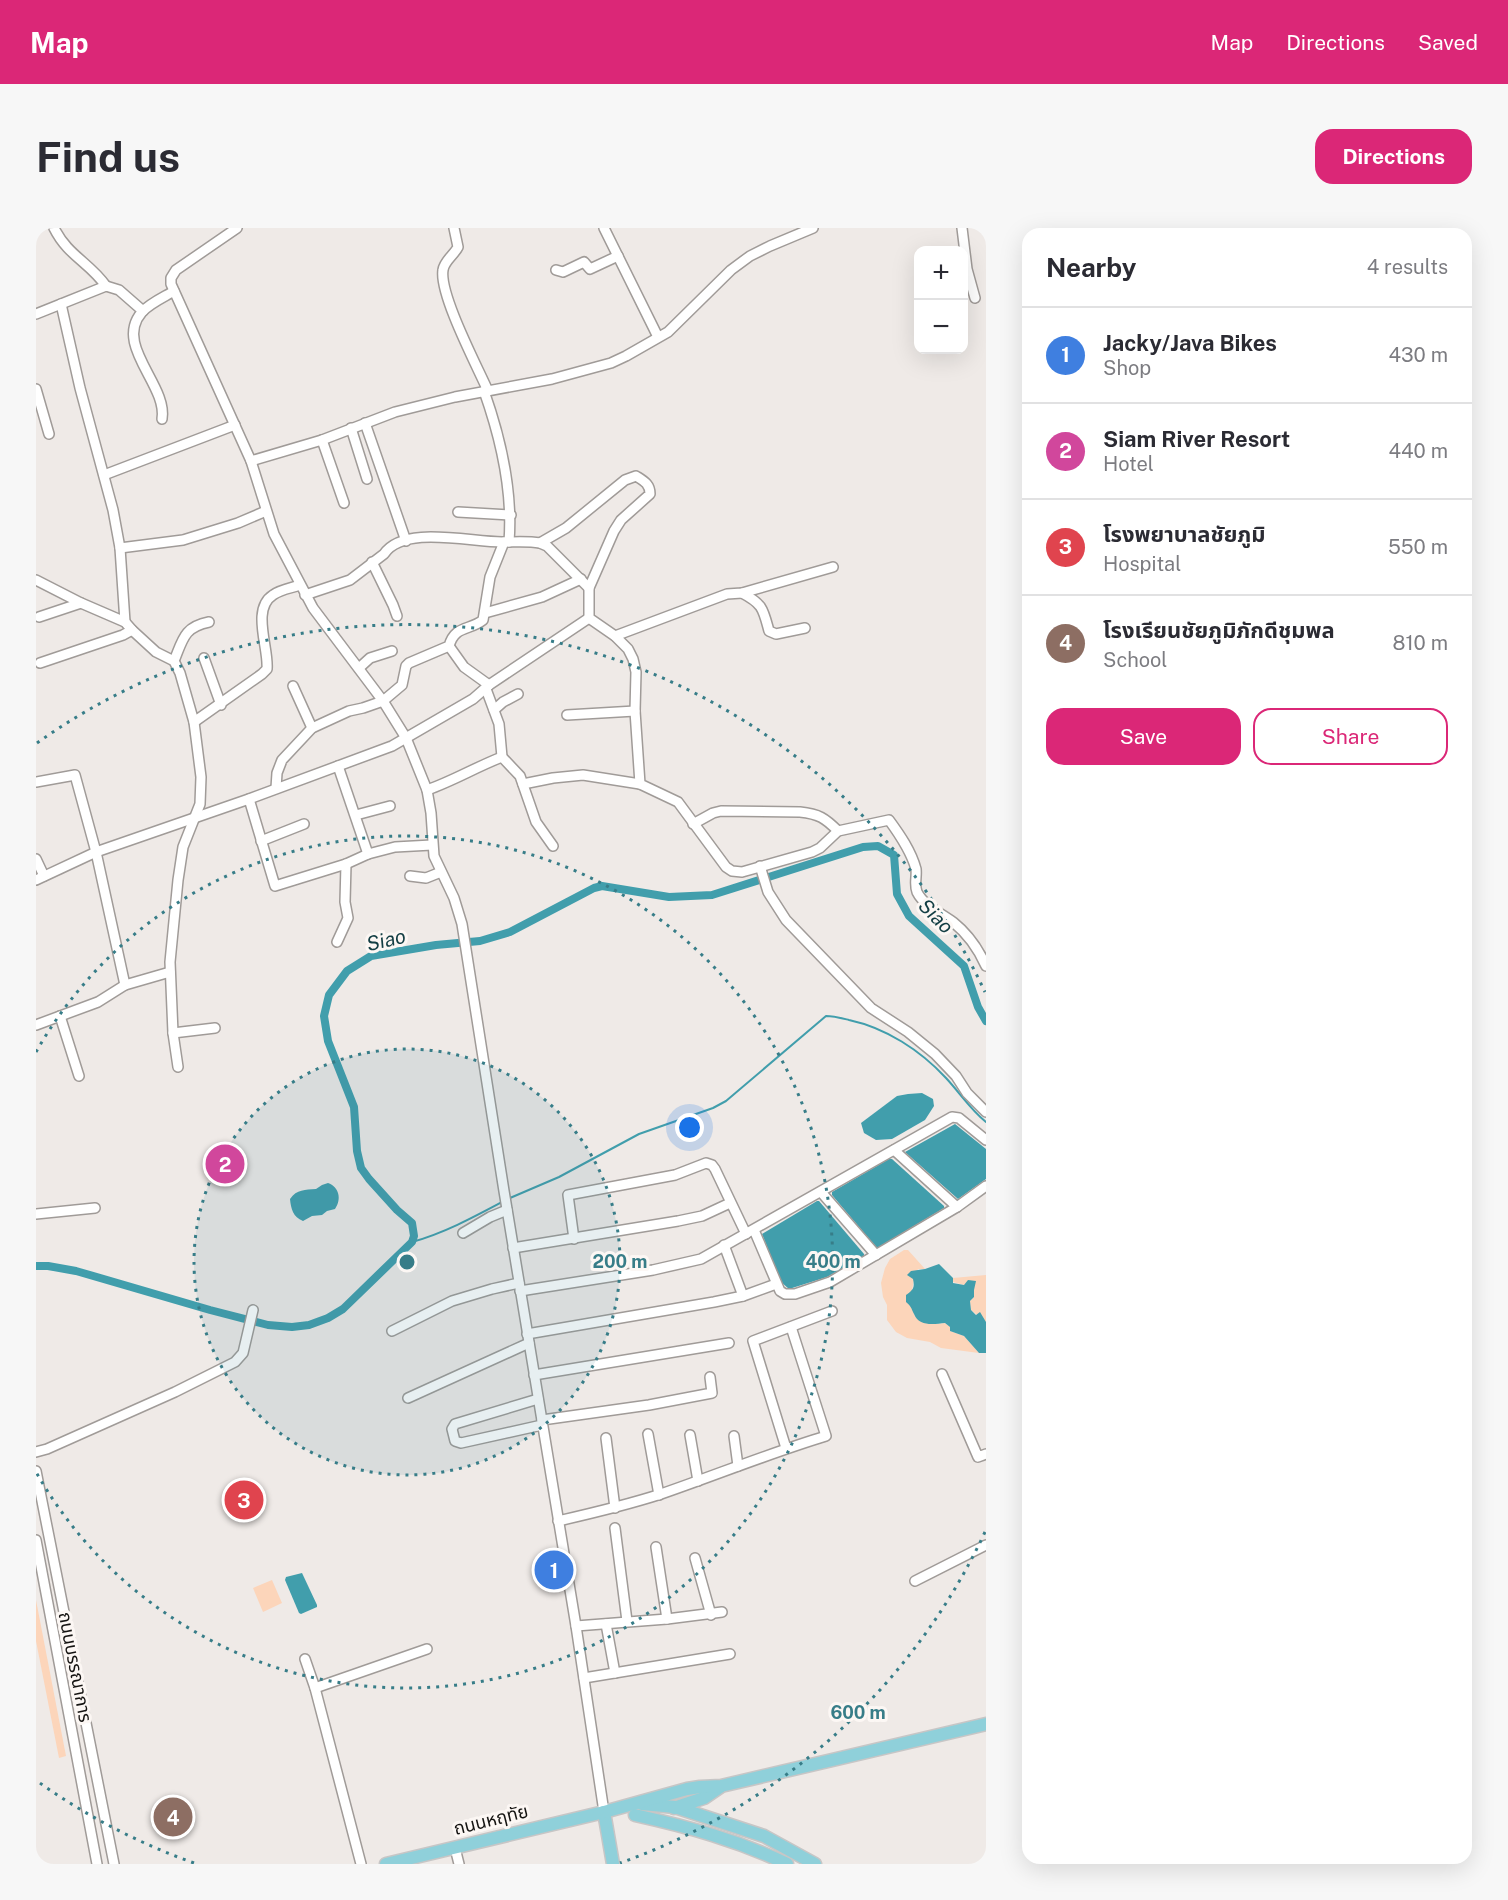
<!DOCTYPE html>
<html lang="en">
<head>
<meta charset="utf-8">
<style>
  :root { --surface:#fff; --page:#f7f7f7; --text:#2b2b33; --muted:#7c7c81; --line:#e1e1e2; --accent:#db2777 }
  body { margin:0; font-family:"Public Sans","Noto Sans Thai",sans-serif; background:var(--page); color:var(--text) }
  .controls { position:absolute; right:18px; top:18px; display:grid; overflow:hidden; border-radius:12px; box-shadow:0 6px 24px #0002 }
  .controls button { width:54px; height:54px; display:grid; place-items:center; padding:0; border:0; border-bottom:2px solid var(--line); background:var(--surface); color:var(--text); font:30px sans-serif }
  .you { position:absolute; left:654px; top:900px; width:21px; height:21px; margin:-15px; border:4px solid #fff; border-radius:50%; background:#1a73e8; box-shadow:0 0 0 9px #1a73e833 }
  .badge { display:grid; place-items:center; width:39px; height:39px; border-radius:50%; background:var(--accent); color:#fff; font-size:20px; font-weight:700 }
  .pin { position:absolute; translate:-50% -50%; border:3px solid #fff; box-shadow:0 2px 6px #0006 }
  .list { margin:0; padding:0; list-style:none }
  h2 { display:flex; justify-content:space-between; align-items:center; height:78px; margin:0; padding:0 24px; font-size:26px }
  h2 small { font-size:20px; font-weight:400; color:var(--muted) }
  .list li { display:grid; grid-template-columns:39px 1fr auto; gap:18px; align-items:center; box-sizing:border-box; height:96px; padding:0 24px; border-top:2px solid var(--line) }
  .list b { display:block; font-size:22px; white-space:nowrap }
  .list p { margin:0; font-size:20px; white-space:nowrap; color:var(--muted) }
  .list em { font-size:20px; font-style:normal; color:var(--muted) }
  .actions { display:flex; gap:12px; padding:18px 24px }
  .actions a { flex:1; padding:14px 0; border:2px solid var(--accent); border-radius:18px; text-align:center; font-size:21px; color:var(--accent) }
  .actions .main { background:var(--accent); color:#fff }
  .map { position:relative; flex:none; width:950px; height:1636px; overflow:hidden; border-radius:18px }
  header { display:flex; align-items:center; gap:36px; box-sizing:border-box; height:84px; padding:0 30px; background:var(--accent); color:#fff }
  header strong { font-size:28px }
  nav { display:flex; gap:33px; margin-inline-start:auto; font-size:21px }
  .intro { display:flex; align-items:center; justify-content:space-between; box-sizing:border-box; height:144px; padding:0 36px }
  h1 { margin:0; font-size:42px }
  .button { padding:15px 27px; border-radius:18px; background:var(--accent); color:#fff; font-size:21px; font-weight:700 }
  main { display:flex; gap:36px; padding:0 36px }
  aside { flex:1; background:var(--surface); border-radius:18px; box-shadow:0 6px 24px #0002 }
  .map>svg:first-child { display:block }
</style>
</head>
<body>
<header>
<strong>Map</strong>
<nav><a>Map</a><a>Directions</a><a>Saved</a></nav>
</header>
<div class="intro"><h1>Find us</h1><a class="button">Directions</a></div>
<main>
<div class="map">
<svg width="950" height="1636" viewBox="0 0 950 1636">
  <rect width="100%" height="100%" fill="#efeae7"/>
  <g fill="#fcd5ba">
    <path d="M868,1022h4l17,19h-7c-7,14 -8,33 -3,48l22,7 8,-1 5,4v4l14,5 15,17 -38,-5 -11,-6 -23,-4 -11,-6 -9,-12v-15l-4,-8 -2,-14 4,-15 5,-9z"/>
    <polygon points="950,1047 950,1094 935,1082 934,1073 938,1069 938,1062 928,1057 917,1054 917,1050"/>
    <polygon points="236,1352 246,1375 227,1384 217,1360"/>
    <polygon points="0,1372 30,1528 23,1530 0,1413"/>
  </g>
  <g fill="#419eac">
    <polygon points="886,865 897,871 898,878 889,892 856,911 840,912 828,905 825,895 861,868 872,866"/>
    <polygon points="919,896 950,921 950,951 922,971 869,924"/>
    <polygon points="853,931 856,931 908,978 908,980 843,1019 840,1019 796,967 796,964"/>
    <path d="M292,955c11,4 14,16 7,26l-8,2 -5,4 -10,1 -9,5c-10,-4 -12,-12 -13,-22 7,-10 15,-9 26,-10l6,-4z"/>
    <polygon points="781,973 783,973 828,1026 828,1029 791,1049 753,1061 745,1054 726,1006"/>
    <path d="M903,1036l14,14v5l11,2 4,-5 8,1 -2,9v7l-4,4 1,9 5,5 4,-3 6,10v31h-7l-15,-17 -14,-5v-4l-5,-4c-11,1 -26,4 -31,-9 -3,-6 -3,-8 -8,-12v-7c7,-5 9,-7 7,-16l-6,-4 4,-4 14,-2z"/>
    <polygon points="266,1345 281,1377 281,1379 265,1386 263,1385 249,1352 250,1349"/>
  </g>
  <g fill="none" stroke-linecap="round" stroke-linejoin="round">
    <g stroke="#419eac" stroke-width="2">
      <path d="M474,970l49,-21 80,-43 74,-26 13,-7 100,-85c8,0 15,2 23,4 37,8 71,30 97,58 14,15 24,31 40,44"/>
      <path d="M376,1014c32,-9 60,-24 90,-40"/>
    </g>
    <polyline stroke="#419eac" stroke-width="8" points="0,1038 12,1038 40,1043 174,1082 232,1097 256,1099 273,1097 292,1090 307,1081 376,1014 378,1008 376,995 361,982 333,951 325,940 321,923 318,879 292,813 288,788 293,767 311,743 335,728 400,717 444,713 474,704 558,660 566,658 633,669 676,667 827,619 842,618 858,627 861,666 873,688 928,738 942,779 950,793"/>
    <defs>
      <g id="minor">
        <path d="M18,0c14,28 35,34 52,58"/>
        <polyline points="201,0 140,42 135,50 135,56 215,233 238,306 277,380 347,473 370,510 391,562 395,585 398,628 418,670 426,696 468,963 540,1398 568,1584"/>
        <path d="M418,0l4,19c-4,8 -14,14 -15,23 -4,24 34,96 45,121"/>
        <polyline points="568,0 622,109"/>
        <polyline points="926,0 931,41 939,70"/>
        <polyline points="520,42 527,44 548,34 554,41 582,28"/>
        <polyline points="25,76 44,160 77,282 84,320 89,394"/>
        <polyline points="0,86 70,58 83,62 107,83"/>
        <polyline points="0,161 13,206"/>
        <path d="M448,163c17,48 29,100 25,151"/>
        <path d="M126,191c6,-34 -49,-74 -20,-107 8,-9 22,-15 32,-21"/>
        <polyline points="329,195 370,313"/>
        <polyline points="315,200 331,251"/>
        <polyline points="286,212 308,275"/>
        <polyline points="215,233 286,212 359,184 419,169 516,151 575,135 590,128 632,104 695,42 714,28 734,18 777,0"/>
        <polyline points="68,247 199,197"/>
        <polyline points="422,284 475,287"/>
        <path d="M504,315l26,-15 59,-48 11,-4c8,5 14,8 14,18l-29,26 -7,11 -25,57v30l26,18 13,13 5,10 3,13 -1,39 5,73 38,18 48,65 6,4 10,1 70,-20 8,-4 18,-17 51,-11c11,15 22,31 27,49 1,8 -2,15 1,23 7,14 24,21 36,30 15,12 25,26 33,44"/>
        <polyline points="84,320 147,312 202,295 230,283"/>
        <polyline points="336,334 357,377 361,388"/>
        <path d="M0,352l45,23 44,19 7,8 24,22 18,9 6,12 14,49 68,-48 5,-5c2,-21 -16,-60 6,-74 8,-6 19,-7 27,-10"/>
        <path d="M706,365c21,11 21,16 27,38l7,3 29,-6"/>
        <path d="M269,367l45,-15 34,-26c20,-30 89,-11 120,-12 12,0 24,-1 36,1l7,3 42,42"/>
        <polyline points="449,385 506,369 545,351"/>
        <polyline points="3,389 45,375"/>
        <polyline points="579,408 691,366 706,365 797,339"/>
        <polyline points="413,418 428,439 453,457"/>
        <polyline points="168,430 185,477"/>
        <path d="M138,433c9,-22 10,-34 35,-39"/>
        <polyline points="4,435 87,407 96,402"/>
        <polyline points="323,440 334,430 356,423"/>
        <polyline points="257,458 276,500"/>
        <polyline points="450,461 463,496 466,529 484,548 500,594 517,618"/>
        <polyline points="458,482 467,474 482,466"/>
        <polyline points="531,487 599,483"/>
        <polyline points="302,538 332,626"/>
        <polyline points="0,554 39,547 60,624 89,757"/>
        <polyline points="487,556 517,550 547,547 604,556"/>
        <path d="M240,560l1,-15 5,-13 30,-32 37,-17 14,-3 20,-7 19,-16 4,-19 3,-3 40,-17c6,-21 20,-15 34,-26l7,-43 14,-35"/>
        <path d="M391,562c26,-9 49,-23 75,-33"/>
        <polyline points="213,571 239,658 310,636 332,626 359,619 396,617"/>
        <polyline points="320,587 354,578"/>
        <path d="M657,596l20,-11 8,-2 79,1c19,2 25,6 38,19"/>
        <polyline points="225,613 268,596"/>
        <polyline points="0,631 8,648"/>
        <polyline points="724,638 732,664 750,692 835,780 872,804 899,826 920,848 931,865 950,884"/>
        <polyline points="374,648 390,650 405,644"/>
        <polyline points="0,652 60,624 213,571 356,518 437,471 453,457 553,390"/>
        <polyline points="301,714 312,690 309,674 310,636"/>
        <polyline points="24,788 43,848"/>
        <polyline points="0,797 62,774 89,757 134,744"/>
        <polyline points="137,805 179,800"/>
        <polyline points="142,839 137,805 134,734 142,652 147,619 164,576 165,549 158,494"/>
        <polyline points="858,922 921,979"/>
        <polyline points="785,964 840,1027"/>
        <polyline points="0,986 59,980"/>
        <polyline points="718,1002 744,1063 749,1066 759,1066 794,1054 921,979 950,958"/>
        <polyline points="427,1005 454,989 471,982"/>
        <polyline points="538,1011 532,967 639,947 670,935 676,937 679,941 710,1006"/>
        <polyline points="688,1017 707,1068"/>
        <polyline points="477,1020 642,993 666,988 694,975"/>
        <polyline points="484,1063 617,1042 665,1031 916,889 923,890 950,912"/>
        <polyline points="356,1103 416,1073 456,1061 483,1055"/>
        <polyline points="491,1106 678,1074 707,1068 740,1056"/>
        <polyline points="906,1146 942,1229 950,1226"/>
        <polyline points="498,1147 693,1115"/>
        <polyline points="372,1170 493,1115"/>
        <polyline points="502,1171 419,1196 416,1201 419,1213 425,1215 506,1197"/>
        <polyline points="506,1192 613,1177 676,1165 674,1149"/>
        <polyline points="612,1206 623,1267"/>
        <polyline points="654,1207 662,1253"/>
        <polyline points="698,1208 702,1238"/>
        <polyline points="570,1210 579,1280"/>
        <polyline points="750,1220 717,1113 796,1083"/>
        <polyline points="0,1224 11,1221 139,1164 199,1134 207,1125 217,1082"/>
        <polyline points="0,1243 78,1636"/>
        <path d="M522,1293c35,-8 69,-16 103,-27 55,-19 109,-41 165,-58l-35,-109"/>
        <polyline points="579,1300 591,1393"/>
        <polyline points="0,1312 61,1636"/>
        <polyline points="620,1319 631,1391"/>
        <polyline points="659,1330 675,1387"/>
        <polyline points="879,1353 950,1317"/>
        <polyline points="570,1396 579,1445"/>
        <polyline points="540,1398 631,1391 686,1384"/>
        <polyline points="269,1431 279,1460 325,1636"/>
        <polyline points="548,1450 694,1426"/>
        <polyline points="279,1460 391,1421"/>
        <polyline points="419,1620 423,1636"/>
      </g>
      <g id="major">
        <polyline points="606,1576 639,1579 728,1608 779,1636"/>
        <polyline points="638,1580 668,1570 684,1559"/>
        <polyline points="568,1584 577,1636"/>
        <path d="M599,1587c54,12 102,25 152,49"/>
        <polyline points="350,1636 568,1584 651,1561 664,1559 685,1558 950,1496"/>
      </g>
    </defs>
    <use href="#minor" stroke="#a09b98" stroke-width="12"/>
    <use href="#major" stroke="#c7c6c6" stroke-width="15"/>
    <use href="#minor" stroke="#fff" stroke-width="9"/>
    <use href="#major" stroke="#8fd0da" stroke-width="12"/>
  </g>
  <circle cx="371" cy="1034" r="213" fill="#377d88" fill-opacity=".12"/>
  <g fill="none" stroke="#377d88" stroke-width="3" stroke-dasharray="3 6">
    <circle cx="371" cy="1034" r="213"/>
    <path d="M0 824A426 426 0 1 1 0 1244"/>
    <path d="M949 1304A638 638 0 0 1 584 1635M158 1635A638 638 0 0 1 1 1553M1 515A638 638 0 0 1 949 764"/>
  </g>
  <g text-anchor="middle" stroke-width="6" stroke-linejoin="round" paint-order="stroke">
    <g font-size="18" fill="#141311" stroke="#fcf7f4">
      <text transform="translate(39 1439) rotate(79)" y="6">ถนนบรรณาการ</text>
      <text transform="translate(455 1592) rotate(-14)" y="6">ถนนหฤทัย</text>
    </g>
    <g font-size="20" font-style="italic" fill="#133e44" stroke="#fcf7f4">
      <text transform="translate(900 688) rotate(45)" y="7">Siao</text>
      <text transform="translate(350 712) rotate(-13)" y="7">Siao</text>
    </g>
  </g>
  <circle cx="371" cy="1034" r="9" fill="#377d88" stroke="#fcf7f4" stroke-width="3"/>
  <g font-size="18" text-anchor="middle" font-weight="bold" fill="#377d88" stroke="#fcf7f4" stroke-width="6" stroke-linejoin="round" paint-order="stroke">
    <text x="584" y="1040">200 m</text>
    <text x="797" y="1040">400 m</text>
    <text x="822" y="1491">600 m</text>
  </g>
</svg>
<div class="controls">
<button>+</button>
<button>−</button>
</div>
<div class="you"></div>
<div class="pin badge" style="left:518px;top:1342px;background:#3f7fe0">1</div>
<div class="pin badge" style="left:189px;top:936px;background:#d1479c">2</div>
<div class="pin badge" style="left:208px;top:1272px;background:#e0444e">3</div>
<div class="pin badge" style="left:137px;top:1589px;background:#8d6e63">4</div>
</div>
<aside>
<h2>Nearby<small>4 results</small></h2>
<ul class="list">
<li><span class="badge" style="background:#3f7fe0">1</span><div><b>Jacky/Java Bikes</b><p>Shop</p></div><em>430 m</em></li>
<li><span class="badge" style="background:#d1479c">2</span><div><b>Siam River Resort</b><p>Hotel</p></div><em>440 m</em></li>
<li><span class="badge" style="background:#e0444e">3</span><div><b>โรงพยาบาลชัยภูมิ</b><p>Hospital</p></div><em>550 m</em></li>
<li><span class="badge" style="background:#8d6e63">4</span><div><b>โรงเรียนชัยภูมิภักดีชุมพล</b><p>School</p></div><em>810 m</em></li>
</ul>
<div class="actions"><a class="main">Save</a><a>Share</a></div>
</aside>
</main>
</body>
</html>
